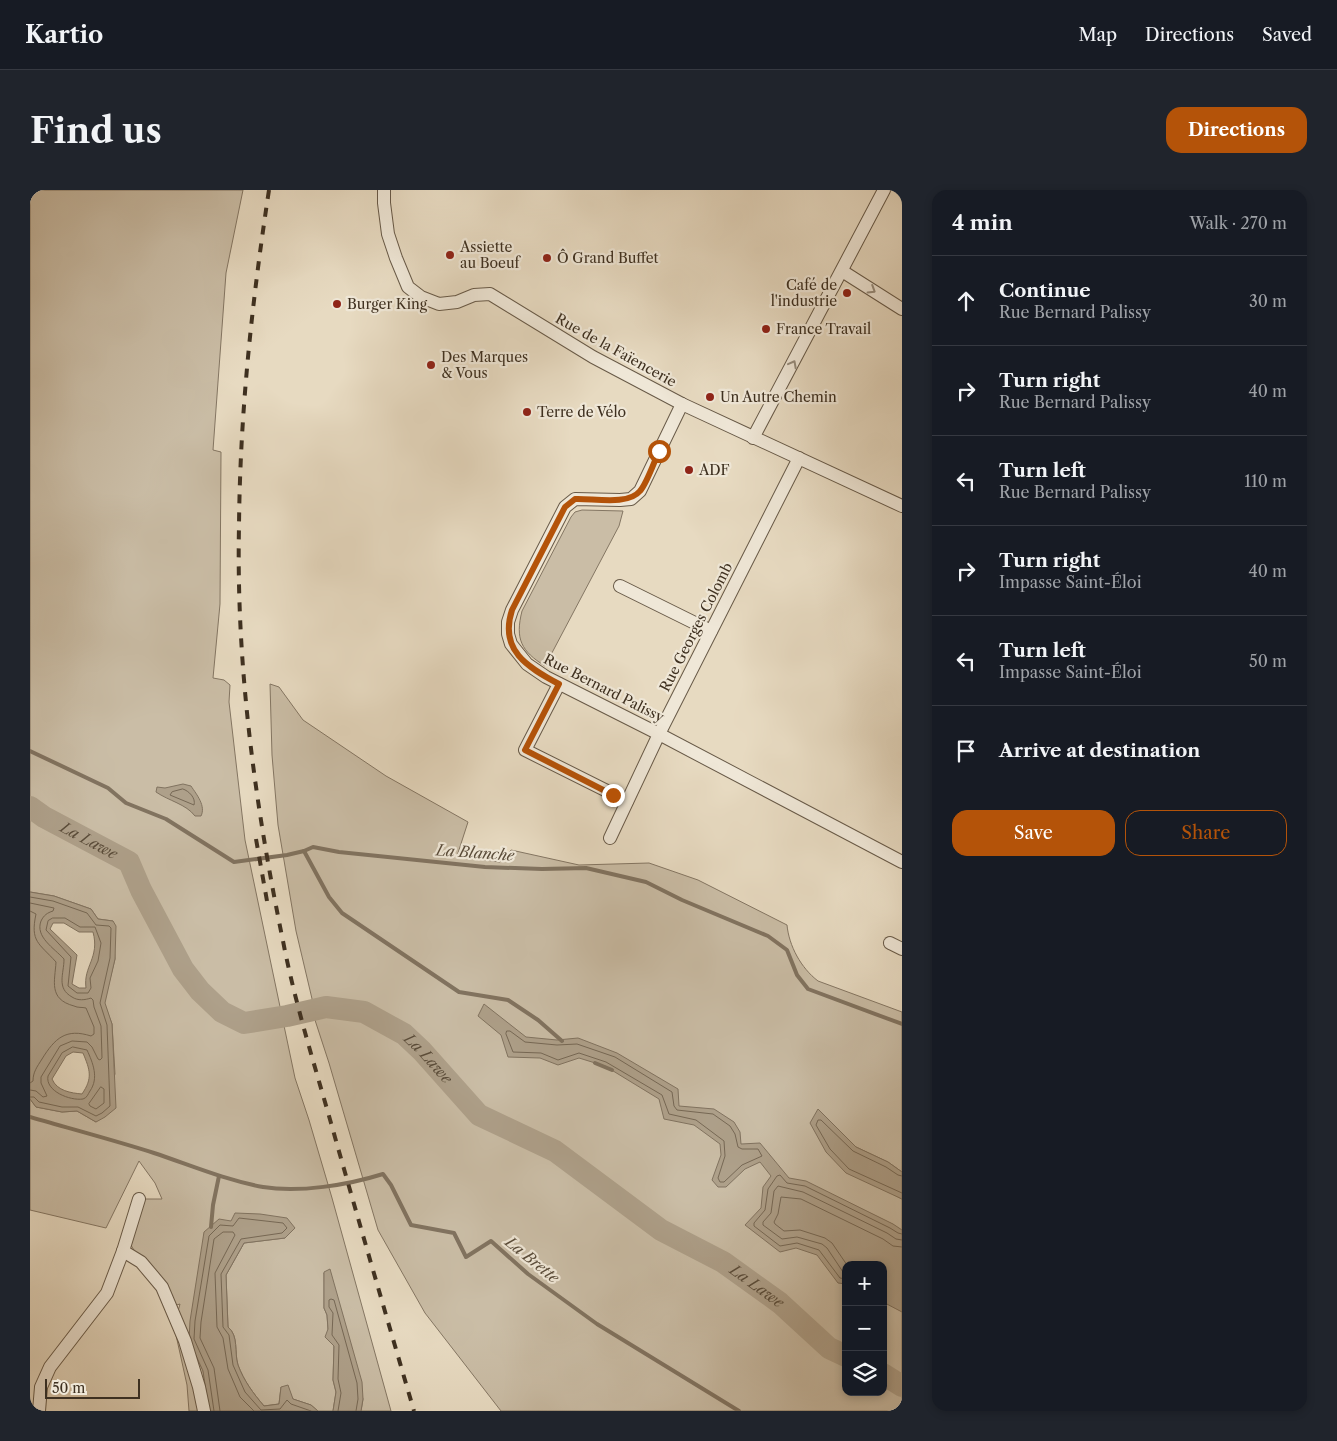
<!DOCTYPE html>
<html lang="en">
<head>
<meta charset="utf-8">
<style>
  :root { --surface:#171b24; --page:#20242c; --text:#f1f3f6; --muted:#9ea1a6; --line:#363941; --accent:#b45309 }
  body { margin:0; font-family:"Libre Caslon Text",serif; background:var(--page); color:var(--text) }
  .controls { position:absolute; right:15px; bottom:15px; display:grid; overflow:hidden; border-radius:10px; box-shadow:0 2px 8px #0003 }
  .controls button { width:45px; height:45px; display:grid; place-items:center; padding:0; border:0; border-bottom:1px solid var(--line); background:var(--surface); color:var(--text); font:25px sans-serif }
  .scale { position:absolute; left:15px; bottom:12px; width:95px; box-sizing:border-box; padding-left:5px; border:2px solid #3e3020; border-top:0; font-size:14px; line-height:18px; white-space:nowrap; color:#3e3020; -webkit-text-stroke:4px #efe7d7; paint-order:stroke }
  .stop { position:absolute; width:15px; height:15px; margin:-11px; border:4px solid #b45309; border-radius:50%; background:#fff }
  .stop.end { background:#b45309; border-color:#fff; box-shadow:0 1px 5px #0008 }
  .list { margin:0; padding:0; list-style:none }
  h2 { display:flex; justify-content:space-between; align-items:center; height:65px; margin:0; padding:0 20px; font-size:21px }
  h2 small { font-size:16px; font-weight:400; color:var(--muted) }
  .list li { display:grid; grid-template-columns:32px 1fr auto; gap:15px; align-items:center; box-sizing:border-box; height:90px; padding:0 20px; border-top:1px solid var(--line) }
  .list b { display:block; font-size:19px; white-space:nowrap }
  .list p { margin:0; font-size:16px; white-space:nowrap; color:var(--muted) }
  .list em { font-size:16px; font-style:normal; color:var(--muted) }
  .actions { display:flex; gap:10px; padding:15px 20px }
  .actions a { flex:1; padding:11px 0; border:1px solid var(--accent); border-radius:15px; text-align:center; font-size:18px; color:var(--accent) }
  .actions .main { background:var(--accent); color:#fff }
  .icon { flex:none; width:28px; height:28px; fill:none; stroke:currentColor; stroke-width:2; stroke-linecap:round; stroke-linejoin:round }
  .map { position:relative; flex:none; width:872px; height:1221px; overflow:hidden; border-radius:15px }
  header { display:flex; align-items:center; gap:30px; box-sizing:border-box; height:70px; padding:0 25px; background:var(--surface); border-bottom:1px solid var(--line) }
  header strong { font-size:24px }
  nav { display:flex; gap:28px; margin-inline-start:auto; font-size:18px }
  .intro { display:flex; align-items:center; justify-content:space-between; box-sizing:border-box; height:120px; padding:0 30px }
  h1 { margin:0; font-size:35px }
  .button { padding:12px 22px; border-radius:15px; background:var(--accent); color:#fff; font-size:18px; font-weight:700 }
  main { display:flex; gap:30px; padding:0 30px }
  aside { flex:1; background:var(--surface); border-radius:15px; box-shadow:0 2px 8px #0003 }
  .map>svg:first-child { display:block }
</style>
</head>
<body>
<header>
<strong>Kartio</strong>
<nav><a>Map</a><a>Directions</a><a>Saved</a></nav>
</header>
<div class="intro"><h1>Find us</h1><a class="button">Directions</a></div>
<main>
<div class="map">
<svg width="872" height="1221" viewBox="0 0 872 1221">
  <rect width="100%" height="100%" fill="#e7dac1"/>
  <filter id="stains"><feTurbulence type="fractalNoise" baseFrequency=".004" numOctaves="4"/><feColorMatrix values="0 0 0 0 .2 0 0 0 0 .09 0 0 0 0 .02 0 0 0 .5 -.17"/></filter>
  <radialGradient id="worn" r=".72"><stop offset=".6" stop-color="#630" stop-opacity="0"/><stop offset="1" stop-color="#630" stop-opacity=".3"/></radialGradient>
  <g fill="#cabda6" stroke="#847663" fill-rule="evenodd">
    <path d="M0,0h213l-17,83 -13,177 8,2 -1,152 -7,74 11,2 6,5 -1,17 16,138 50,238 14,42 23,78 59,213h-30l2,-12 -39,-126v35l3,7 1,14 6,17 -1,34 3,12 -3,19h-15l-7,-6 -18,-6 -12,-12 -2,17 -15,2c-11,-13 -20,-25 -26,-41 -4,-13 1,-29 -10,-38l-2,-52 18,-32 41,-5 -25,-24 -71,126 14,31 6,40h-20l-2,-26 -13,-59 6,-22 -10,3 -43,-68 12,-40h23l-7,-16 -16,-22 -33,67 -76,-18v-111l6,8 26,5 15,-1 19,11 19,-48 -3,-50 -8,-21 11,-44 -2,-38 -15,-2 -7,-10 -37,-13 -24,-4z"/>
    <path d="M552,320l41,1 -4,15 -74,140c-24,-15 -30,-27 -23,-55l49,-94 4,-5z"/>
    <path d="M240,494l9,3 24,33 83,56 82,46 -11,34 43,6 11,-12 68,15 70,-2 49,17 89,45c2,21 14,43 31,56l84,31v160l-14,-10 -32,-15 -37,-37 68,81 15,8v212h-401l-76,-98 -47,-83 -49,-167 -15,-46 -1,-14 -17,-72 -18,-106 -6,-70zM816,1075h37v127h-37z"/>
  </g>
  <g fill="#aea08a" stroke="#817360" fill-rule="evenodd">
    <path d="M153,594l8,2c6,9 15,20 10,30h-6c-9,-12 -26,-15 -39,-24l1,-5 8,1z"/>
    <path d="M0,702l24,4 37,13 7,10 15,2 3,5 -1,33 -10,44 7,21 4,84 -11,9 -9,5 -19,-11 -15,1 -26,-5 -6,-8zM23,733h11l15,9h14c7,26 -10,34 -7,56h-7l-7,-4 5,-29 -27,-26zM43,862l10,1c7,17 10,25 -1,41 -11,-1 -25,-3 -30,-15l14,-23z"/>
    <polygon points="454,814 496,847 527,850 548,848 587,863 648,899 649,916 684,919 704,932 710,942 711,954 730,953 759,988 776,991 863,1034 872,1040 872,1122 853,1112 853,1075 816,1075 816,1094 808,1093 787,1065 766,1058 750,1062 715,1035 731,1018 733,997 741,986 730,972 715,979 696,997 688,997 682,990 691,965 690,954 664,935 634,929 629,909 575,876 549,868 528,875 510,868 478,867 471,845 448,826"/>
    <polygon points="788,919 826,957 858,972 872,982 872,1009 816,983 796,962 780,933"/>
    <path d="M205,1023l25,1 27,4 8,10 -10,10 -41,5 -18,32 2,52c11,9 6,25 10,38 6,16 15,28 26,41l15,-2 2,-17 7,-2 5,14 18,6 7,6h-109l-6,-40 -14,-31 1,-19 14,-89 15,-13 12,2z"/>
    <polygon points="300,1079 332,1192 333,1209 331,1221 303,1221 306,1202 303,1190 304,1156 295,1147 298,1139 297,1125 294,1118 294,1082"/>
  </g>
  <g fill="none" stroke-linecap="round" stroke-linejoin="round">
    <g stroke="#766855" stroke-width="1">
      <path d="M153,599c6,2 13,9 11,16l-24,-10 2,-3z"/>
      <polyline points="0,707 23,711 57,723 66,735 79,736 81,738 80,768 70,813 77,835 80,916 72,923 66,926 48,917 32,917 9,912 4,907 0,907"/>
      <path d="M0,713l24,5 -1,3c-6,2 -9,4 -12,10 -6,16 13,27 23,38 0,15 -8,29 8,38 6,4 13,3 19,1l2,2 1,7 7,19 1,32 -2,2 -2,-1 -6,-12 -5,-5 -15,-1 -12,5 -19,31v6l6,13 -4,1 -7,-6 -6,-1"/>
      <path d="M0,721l6,3c-6,28 3,29 20,48 -1,19 -8,37 18,44 4,2 8,1 12,2l8,19v7l-3,2c-25,-8 -36,2 -49,23 -5,8 -9,13 -9,22l-3,2"/>
      <polygon points="23,728 35,728 50,737 65,737 71,753 68,771 60,788 61,798 58,803 47,803 38,796 41,767 16,740 18,731"/>
      <polygon points="477,841 480,841 495,852 527,855 547,854 585,867 642,902 644,916 647,920 683,924 700,936 705,944 708,957 712,959 728,959 732,966 712,975 694,992 690,992 688,988 695,966 694,951 666,930 639,924 632,905 576,872 549,863 528,870 511,863 483,862 476,844"/>
      <path d="M43,857l14,3c6,13 12,28 3,41 -2,3 -3,7 -7,8 -13,2 -38,-8 -35,-23l14,-23z"/>
      <polygon points="71,897 74,899 74,913 66,919 60,916 59,914"/>
      <polyline points="872,986 868,985 856,977 823,961 791,930 788,930 786,935 800,959 819,979 872,1003"/>
      <polyline points="817,1075 802,1053 795,1048 770,1040 754,1041 745,1034 744,1032 748,1024 751,1007 771,1009 853,1049 863,1056 872,1057"/>
      <polyline points="816,1083 813,1082 797,1058 792,1054 767,1047 752,1049 733,1035 733,1032 741,1023 744,1001 748,996 773,1002 857,1043 866,1049 872,1050"/>
      <polyline points="816,1089 810,1088 789,1060 767,1053 750,1056 724,1036 724,1033 735,1020 738,999 747,986 750,985 757,993 775,996 860,1038 868,1043 872,1044"/>
      <polyline points="184,1221 178,1180 164,1149 165,1131 179,1046 190,1035 203,1036 209,1028 253,1033 257,1038 252,1043 211,1049 191,1084 193,1137 199,1145 203,1175 215,1202 231,1220 250,1219 257,1210 261,1214 281,1221"/>
      <polyline points="190,1221 184,1178 170,1148 171,1132 184,1049 193,1042 203,1042 205,1045 185,1083 187,1137 193,1148 198,1179 210,1207 224,1221"/>
      <polyline points="308,1221 311,1203 308,1189 309,1155 302,1145 303,1123 299,1117 299,1110 301,1109 304,1110 327,1193 328,1209 326,1221"/>
    </g>
    <g stroke="#817360" stroke-width="4">
      <polyline points="0,561 78,598 96,613 136,629 204,672 257,665 274,661 283,657 309,662 455,677 512,679 556,678 616,692 652,710 738,746 757,760 767,785 778,799 872,834"/>
      <polyline points="274,661 299,707 312,723 429,802 478,810 508,830 532,851"/>
      <polyline points="565,873 582,880"/>
      <path d="M0,927c41,12 83,23 124,36 36,12 71,27 109,34 36,6 85,-2 120,-13l8,11 20,40 43,8 12,24 25,-16 37,33 69,50 142,87"/>
      <polyline points="181,1037 183,1015 189,986"/>
    </g>
    <g stroke="#aea08a" stroke-width="22">
      <path id="s1" d="M0,617l14,10 85,45 12,28 42,79 17,22 22,21 22,11 43,-7 39,-9 38,5 40,22 18,17 57,64 76,36 106,79 62,32 57,41 49,45 17,8"/>
      <polyline points="853,1184 872,1196"/>
    </g>
    <defs>
      <g id="minor">
        <polyline points="354,0 354,13 358,44 366,68 378,97 391,107 409,114 427,112 444,105 460,104 563,167 652,214 872,316"/>
        <polyline points="812,81 872,119"/>
        <polyline points="652,214 610,301 601,309 590,310 545,309 535,317 482,420 478,432 478,444 481,454 497,474 516,487 629,544 872,672"/>
        <polyline points="723,248 854,0"/>
        <polyline points="590,396 681,441"/>
        <polyline points="529,494 495,560 597,611"/>
        <polyline points="580,648 629,544 769,268"/>
        <polyline points="860,753 872,759"/>
        <polyline points="93,1061 111,1072 132,1097 155,1151 169,1197 174,1221"/>
        <polyline points="9,1221 11,1197 20,1177 77,1103 93,1061 109,1009"/>
      </g>
    </defs>
    <use href="#minor" stroke="#685a48" stroke-width="14"/>
    <use href="#minor" stroke="#efe7d7" stroke-width="12"/>
    <g stroke="#3e3020" stroke-width="4" stroke-dasharray="9 9" stroke-linecap="butt">
      <path d="M239,0c-17,111 -29,223 -30,336 -3,139 16,279 44,415 12,62 31,122 48,182 27,96 55,192 83,288"/>
      <polyline points="226,649 237,711"/>
    </g>
  </g>
  <defs><path id="oneway-chevron" d="M-2-3.5L2.5 0L-2 3.5" fill="none" stroke-width="1.6" stroke-linecap="round" stroke-linejoin="round" transform="scale(1.25)"/></defs>
  <g stroke="#968c7c">
    <use href="#oneway-chevron" transform="translate(842 100) rotate(32)"/>
    <use href="#oneway-chevron" transform="translate(763 174) rotate(-62)"/>
  </g>
  <g fill="none" stroke-linecap="round" stroke-linejoin="round">
    <path stroke="#b45309" stroke-width="6" d="M583,605l-88,-45 34,-66c-32,-17 -60,-34 -47,-74l53,-103 10,-8c17,-1 53,7 65,-8 7,-8 14,-29 19,-40"/>
  </g>
  <g fill="#8f2418" stroke="#efe7d7" stroke-width="2">
    <circle cx="420" cy="65" r="5"/>
    <circle cx="517" cy="68" r="5"/>
    <circle cx="817" cy="103" r="5"/>
    <circle cx="307" cy="114" r="5"/>
    <circle cx="736" cy="139" r="5"/>
    <circle cx="401" cy="175" r="5"/>
    <circle cx="680" cy="207" r="5"/>
    <circle cx="497" cy="222" r="5"/>
    <circle cx="659" cy="280" r="5"/>
  </g>
  <g text-anchor="middle" stroke-width="4.5" stroke-linejoin="round" paint-order="stroke">
    <g font-size="14" fill="#3e3020" stroke="#efe7d7" text-anchor="start">
      <text x="430" y="62">Assiette<tspan x="430" dy="16">au Boeuf</tspan></text>
      <text x="527" y="73">Ô Grand Buffet</text>
      <text x="807" y="100" text-anchor="end">Café de<tspan x="807" dy="16">l'industrie</tspan></text>
      <text x="317" y="119">Burger King</text>
      <text x="746" y="144">France Travail</text>
      <text x="411" y="172">Des Marques<tspan x="411" dy="16">&amp; Vous</tspan></text>
      <text x="690" y="212">Un Autre Chemin</text>
      <text x="507" y="227">Terre de Vélo</text>
      <text x="669" y="285">ADF</text>
    </g>
    <g font-size="14" fill="#3e3020" stroke="#efe7d7">
      <text transform="translate(586 160) rotate(29)" y="5">Rue de la Faïencerie</text>
      <text transform="translate(666 437) rotate(-63)" y="5">Rue Georges Colomb</text>
      <text transform="translate(574 498) rotate(27)" y="5">Rue Bernard Palissy</text>
    </g>
    <g font-size="15" font-style="italic" fill="#5a4c3a" stroke="#efe7d7">
      <text dy="5" stroke="none"><textPath href="#s1" startOffset="68">La Lawe</textPath></text>
      <text transform="translate(445 663) rotate(4)" y="5">La Blanche</text>
      <text dy="5" stroke="none"><textPath href="#s1" startOffset="518">La Lawe</textPath></text>
      <text transform="translate(502 1070) rotate(39)" y="5">La Brette</text>
      <text dy="5" stroke="none"><textPath href="#s1" startOffset="922">La Lawe</textPath></text>
    </g>
  </g>
  <rect width="100%" height="100%" filter="url(#stains)"/>
  <rect width="100%" height="100%" fill="url(#worn)"/>
</svg>
<div class="controls">
<button>+</button>
<button>−</button>
<button><svg class="icon" aria-label="layers" viewBox="0 0 24 24"><path d="M12 4l9 5-9 5-9-5zM3 14l9 5 9-5"/></svg></button>
</div>
<div class="scale">50 m</div>
<div class="stop" style="left:629px;top:261px"></div>
<div class="stop end" style="left:583px;top:605px"></div>
</div>
<aside>
<h2>4 min<small>Walk · 270 m</small></h2>
<ul class="list">
<li><svg class="icon" aria-label="ahead" viewBox="0 0 24 24"><path d="M12 20V5M6 11l6-6 6 6"/></svg><div><b>Continue</b><p>Rue Bernard Palissy</p></div><em>30 m</em></li>
<li><svg class="icon" aria-label="right" viewBox="0 0 24 24"><path d="M7 20v-9h11M14 6l5 5-5 5"/></svg><div><b>Turn right</b><p>Rue Bernard Palissy</p></div><em>40 m</em></li>
<li><svg class="icon" aria-label="left" viewBox="0 0 24 24"><path d="M17 20v-9H6M10 6l-5 5 5 5"/></svg><div><b>Turn left</b><p>Rue Bernard Palissy</p></div><em>110 m</em></li>
<li><svg class="icon" aria-label="right" viewBox="0 0 24 24"><path d="M7 20v-9h11M14 6l5 5-5 5"/></svg><div><b>Turn right</b><p>Impasse Saint-Éloi</p></div><em>40 m</em></li>
<li><svg class="icon" aria-label="left" viewBox="0 0 24 24"><path d="M17 20v-9H6M10 6l-5 5 5 5"/></svg><div><b>Turn left</b><p>Impasse Saint-Éloi</p></div><em>50 m</em></li>
<li><svg class="icon" aria-label="arrive" viewBox="0 0 24 24"><path d="M6 21V4h12l-3 4 3 4H6"/></svg><div><b>Arrive at destination</b></div></li>
</ul>
<div class="actions"><a class="main">Save</a><a>Share</a></div>
</aside>
</main>
</body>
</html>
